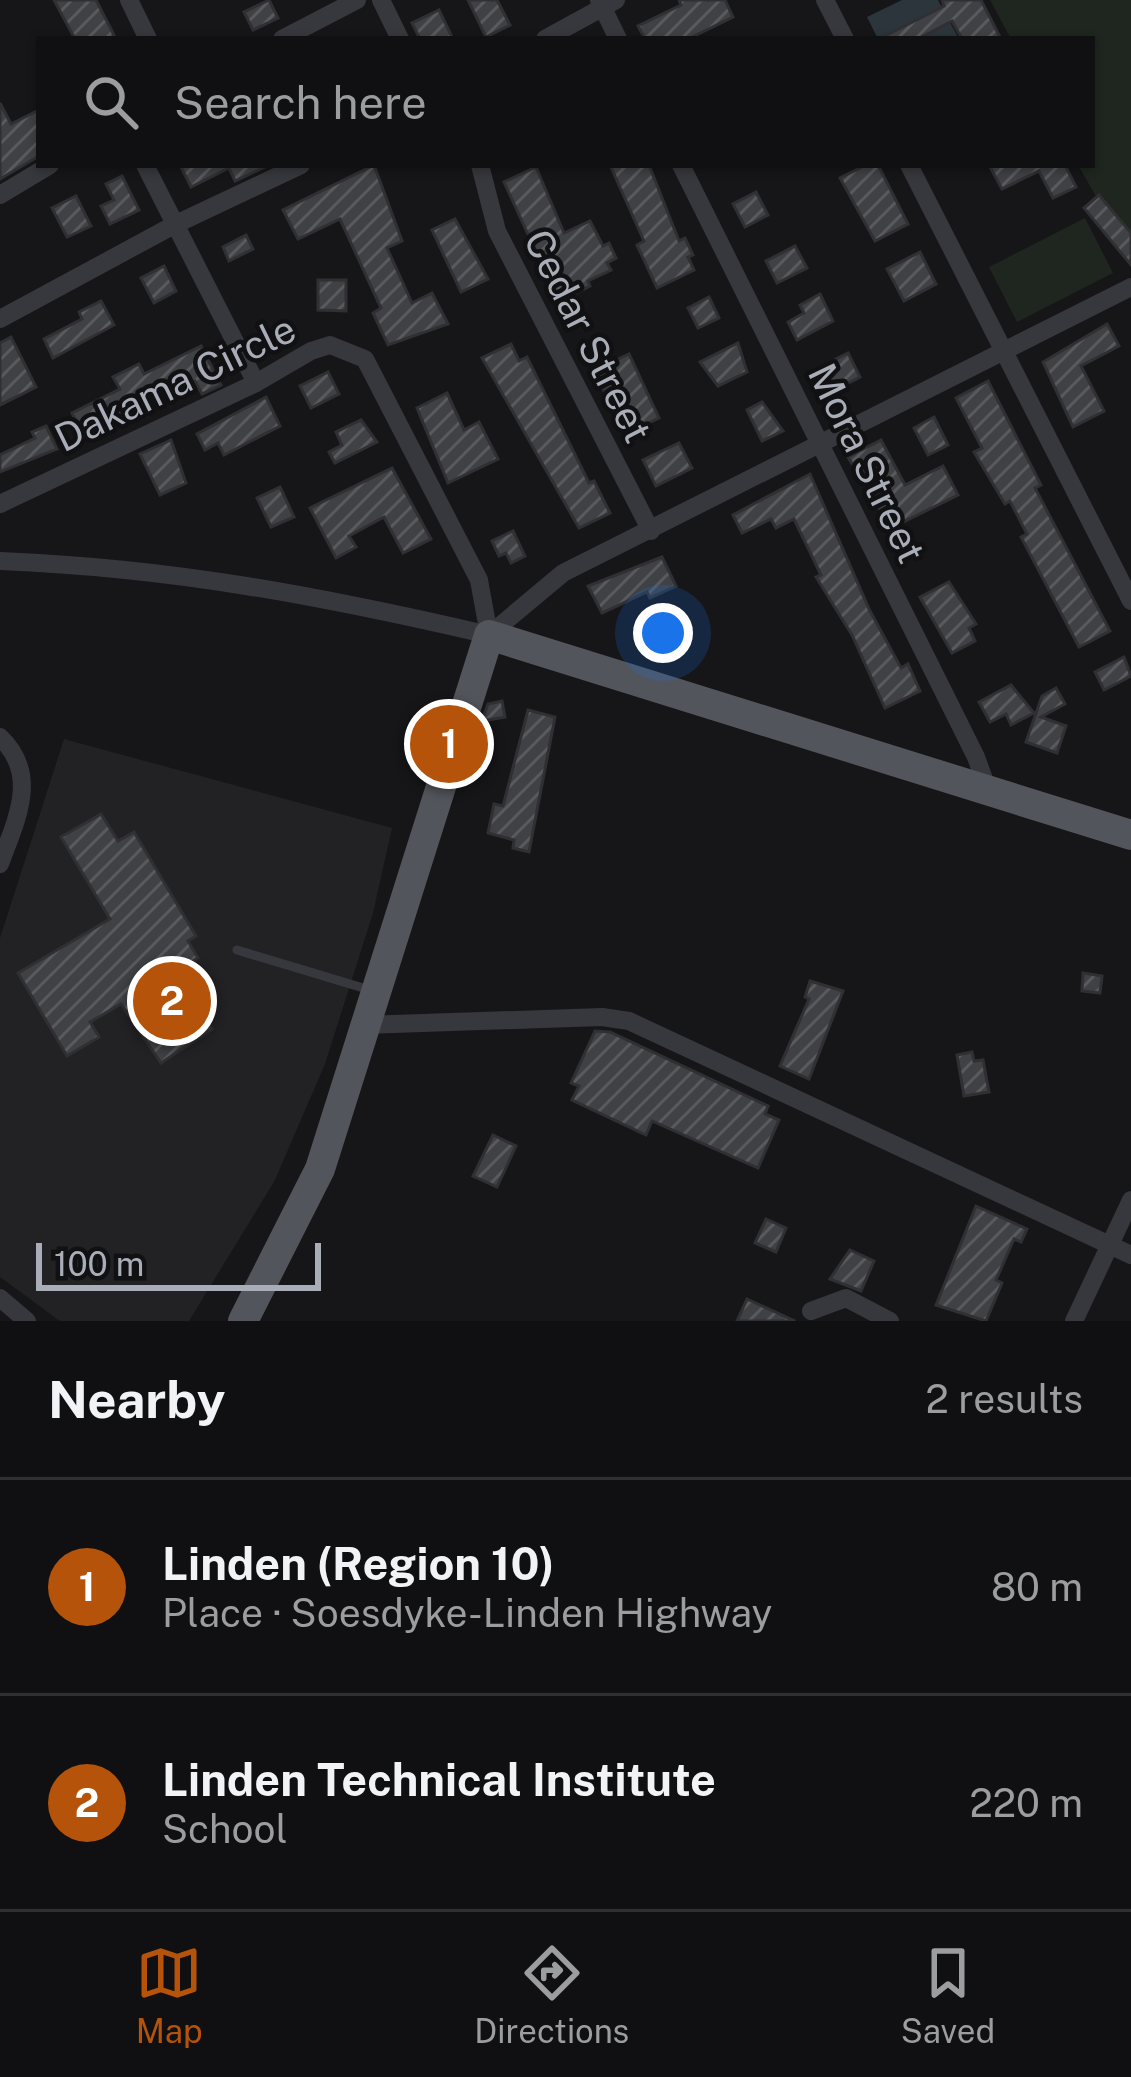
<!DOCTYPE html>
<html lang="en">
<head>
<meta charset="utf-8">
<style>
  :root { --surface:#101012; --page:#1e1e20; --text:#f1f3f6; --muted:#9c9d9f; --line:#303032; --accent:#b45309 }
  body { margin:0; font-family:"Public Sans",sans-serif; background:var(--page); color:var(--text) }
  .scale { position:absolute; left:36px; bottom:30px; width:285px; box-sizing:border-box; padding-left:12px; border:6px solid #a8adb8; border-top:0; font-size:33px; line-height:42px; white-space:nowrap; color:#a8adb8; -webkit-text-stroke:9px #111113; paint-order:stroke }
  .you { position:absolute; left:663px; top:633px; width:42px; height:42px; margin:-30px; border:9px solid #fff; border-radius:50%; background:#1a73e8; box-shadow:0 0 0 18px #1a73e833 }
  .badge { display:grid; place-items:center; width:78px; height:78px; border-radius:50%; background:var(--accent); color:#fff; font-size:39px; font-weight:700 }
  .pin { position:absolute; translate:-50% -50%; border:6px solid #fff; box-shadow:0 3px 12px #0006 }
  .list { margin:0; padding:0; list-style:none }
  h2 { display:flex; justify-content:space-between; align-items:center; height:156px; margin:0; padding:0 48px; font-size:51px }
  h2 small { font-size:39px; font-weight:400; color:var(--muted) }
  .list li { display:grid; grid-template-columns:78px 1fr auto; gap:36px; align-items:center; box-sizing:border-box; height:216px; padding:0 48px; border-top:3px solid var(--line) }
  .list b { display:block; font-size:45px; white-space:nowrap }
  .list p { margin:0; font-size:39px; white-space:nowrap; color:var(--muted) }
  .list em { font-size:39px; font-style:normal; color:var(--muted) }
  .icon { flex:none; width:66px; height:66px; fill:none; stroke:currentColor; stroke-width:2; stroke-linecap:round; stroke-linejoin:round }
  .map { position:relative; flex:none; width:1131px; height:1321px; overflow:hidden }
  .search { position:absolute; background:var(--surface); box-shadow:0 3px 9px #0004; left:36px; right:36px; top:36px; height:132px; display:flex; align-items:center; gap:30px; box-sizing:border-box; padding:0 42px; border-radius:0px; color:var(--muted); font-size:45px }
  .sheet { height:588px; background:var(--surface) }
  nav { display:flex; justify-content:space-around; align-items:center; box-sizing:border-box; height:168px; border-top:3px solid var(--line); background:var(--surface); font-size:33px; color:var(--muted) }
  nav a { display:grid; justify-items:center; gap:6px }
  nav .on { color:var(--accent) }
  .map>svg:first-child { display:block }
</style>
</head>
<body>
<div class="map">
<svg width="1131" height="1321" viewBox="0 0 1131 1321">
  <defs>
    <pattern id="building-hatch" width="6" height="6" patternUnits="userSpaceOnUse" patternTransform="scale(3)"><rect width="6" height="6" fill="#404145"/><path d="M-1 1l2-2M0 6l6-6M5 7l2-2" fill="none" stroke="#595a5e"/></pattern>
  </defs>
  <rect width="100%" height="100%" fill="#161618"/>
  <polygon fill="#222225" points="64,739 392,828 373,913 325,1064 275,1180 189,1321 60,1321 0,1277 0,938"/>
  <g fill="#1e261f">
    <polygon points="990,0 1131,0 1131,258 1078,165 1092,165 1092,39 1011,39"/>
    <polygon points="1085,218 1113,273 1017,322 989,267"/>
  </g>
  <polygon fill="#2c353c" points="902,0 938,0 959,39 878,39 867,17"/>
  <g fill="url(#building-hatch)" stroke="#303034" stroke-width="3">
    <polygon points="54,0 96,0 116,39 75,39"/>
    <polygon points="269,0 278,18 253,30 244,12"/>
    <polygon points="468,0 497,0 510,25 486,37"/>
    <polygon points="679,0 725,0 733,17 688,39 645,39 638,26 681,5"/>
    <polygon points="942,0 981,0 1001,39 962,39 952,21 918,39 879,39 944,6"/>
    <polygon points="439,10 453,39 420,39 412,23"/>
    <polygon points="0,103 11,124 39,110 39,156 0,179"/>
    <polygon points="180,165 269,165 235,181 229,168 191,187"/>
    <polygon points="374,165 402,241 387,248 412,303 432,293 448,324 388,345 373,313 381,308 340,219 298,239 283,210"/>
    <polygon points="610,165 649,165 679,241 685,238 693,255 688,257 694,270 657,288 637,245 644,241"/>
    <polygon points="866,165 878,165 908,224 875,241 840,178"/>
    <polygon points="989,165 1065,165 1076,187 1053,198 1039,171 1002,189"/>
    <polygon points="536,167 564,233 590,221 603,246 609,243 616,258 607,263 611,270 588,281 590,286 559,302 504,182"/>
    <polygon points="122,176 139,210 110,224 101,206 114,200 106,184"/>
    <polygon points="756,192 768,215 745,227 733,204"/>
    <polygon points="1099,195 1131,233 1131,265 1084,208"/>
    <polygon points="76,196 91,226 67,237 52,208"/>
    <polygon points="455,219 488,279 461,292 432,230"/>
    <polygon points="246,235 253,249 229,261 223,247"/>
    <polygon points="795,246 807,268 777,283 766,261"/>
    <polygon points="920,252 936,284 904,301 887,269"/>
    <polygon points="164,266 176,291 154,303 141,278"/>
    <polygon points="318,280 346,280 346,311 318,310"/>
    <polygon points="820,294 833,321 797,340 788,322 804,313 800,305"/>
    <polygon points="709,297 719,318 698,328 688,308"/>
    <polygon points="101,301 114,325 53,358 44,339 82,319 79,312"/>
    <polygon points="1107,324 1119,346 1081,366 1104,411 1073,427 1043,362"/>
    <polygon points="11,337 36,387 0,405 0,343"/>
    <polygon points="738,343 747,372 718,386 700,362"/>
    <polygon points="511,344 519,361 527,357 589,483 594,481 610,513 579,528 482,358"/>
    <polygon points="201,346 221,385 202,394 195,381 84,438 72,413 120,389 113,377 139,364 144,374"/>
    <polygon points="848,353 860,377 827,394 814,370"/>
    <polygon points="629,354 659,418 627,433 593,371"/>
    <polygon points="328,372 339,394 311,408 300,386"/>
    <polygon points="988,381 1041,485 1035,488 1110,631 1079,647 1021,537 1027,534 1010,501 1005,504 974,452 982,448 956,398"/>
    <polygon points="447,393 464,430 479,422 498,459 448,483 417,408"/>
    <polygon points="266,397 280,426 224,455 218,443 205,450 197,434"/>
    <polygon points="762,402 783,431 762,441 747,410"/>
    <polygon points="934,417 948,445 928,455 914,428"/>
    <polygon points="361,420 377,442 335,463 329,452 342,445 336,432"/>
    <polygon points="46,426 57,449 0,472 0,455 35,438 32,432"/>
    <polygon points="171,440 186,483 160,495 140,454"/>
    <polygon points="881,440 905,485 943,466 958,495 891,528 848,457"/>
    <polygon points="679,443 692,468 656,486 643,460"/>
    <polygon points="392,468 431,539 403,553 384,517 349,536 356,547 336,558 310,508"/>
    <polygon points="810,474 870,611 901,668 908,664 920,691 885,708 852,635 816,577 821,575 794,519 776,528 771,519 742,533 733,515"/>
    <polygon points="280,487 294,517 271,527 257,498"/>
    <polygon points="513,531 525,556 511,563 506,553 499,556 492,541"/>
    <polygon points="662,557 676,586 650,598 647,592 602,613 588,586"/>
    <polygon points="949,582 976,624 969,628 975,641 952,653 920,597"/>
    <polygon points="1124,657 1131,676 1104,690 1095,672"/>
    <polygon points="1011,685 1034,713 1011,725 1006,714 990,722 979,702"/>
    <polygon points="1056,688 1065,704 1041,717 1066,726 1057,753 1026,742 1042,696"/>
    <polygon points="502,701 505,717 482,721 488,704"/>
    <polygon points="528,710 555,717 529,852 513,848 514,840 488,833 494,804 503,806"/>
    <polygon points="101,814 118,841 134,832 196,936 188,941 198,958 174,973 212,1029 161,1063 121,1004 90,1022 99,1037 67,1056 18,973 110,919 61,837"/>
    <polygon points="1083,973 1102,976 1100,993 1082,991"/>
    <polygon points="810,981 843,991 809,1079 780,1066 809,999 805,997"/>
    <polygon points="595,1031 610,1032 768,1106 765,1114 779,1120 758,1168 652,1121 646,1135 572,1100 579,1086 571,1083"/>
    <polygon points="972,1052 974,1061 983,1060 989,1092 964,1096 957,1055"/>
    <polygon points="493,1135 516,1146 497,1187 473,1176"/>
    <polygon points="976,1206 1027,1229 1021,1242 1014,1239 996,1280 1002,1283 986,1321 936,1305"/>
    <polygon points="766,1219 786,1228 776,1252 755,1243"/>
    <polygon points="850,1250 874,1261 861,1291 830,1279"/>
    <polygon points="747,1299 795,1321 737,1321"/>
  </g>
  <g fill="none" stroke-linecap="round" stroke-linejoin="round">
    <polyline stroke="#37383d" stroke-width="9" points="237,950 370,990"/>
    <g stroke="#37383d" stroke-width="18">
      <polyline points="129,0 148,39"/>
      <polyline points="381,0 400,39"/>
      <polyline points="599,0 618,39"/>
      <polyline points="825,0 845,39"/>
      <polyline points="282,39 357,0"/>
      <polyline points="545,39 616,0"/>
      <polyline points="145,165 256,383"/>
      <polyline points="480,165 497,231 651,531"/>
      <polyline points="681,165 976,757 989,793"/>
      <polyline points="909,165 1131,601"/>
      <polyline points="0,195 50,165"/>
      <polyline points="0,319 174,225 301,165"/>
      <polyline points="0,504 256,383 311,351 330,345 365,359 479,580 489,635"/>
      <path d="M0,561c173,7 321,35 489,74"/>
      <polyline points="489,635 563,573 1131,287"/>
      <path d="M0,737c40,38 16,83 0,127"/>
      <polyline points="364,1025 602,1017 629,1021 1131,1255"/>
      <polyline points="0,1298 27,1321"/>
      <polyline points="811,1311 846,1298 890,1321"/>
      <polyline points="1074,1321 1131,1200"/>
    </g>
    <polyline stroke="#53555c" stroke-width="30" points="243,1321 320,1169 489,635 1131,835"/>
  </g>
  <g text-anchor="middle" stroke-width="9" stroke-linejoin="round" paint-order="stroke">
    <g font-size="39" fill="#a8adb8" stroke="#111113">
      <text transform="translate(588 336) rotate(63)" y="14">Cedar Street</text>
      <text transform="translate(175 383) rotate(-26)" y="14">Dakama Circle</text>
      <text transform="translate(867 463) rotate(64)" y="14">Mora Street</text>
    </g>
  </g>
</svg>
<div class="scale">100 m</div>
<div class="you"></div>
<div class="pin badge" style="left:449px;top:744px">1</div>
<div class="pin badge" style="left:172px;top:1001px">2</div>
<div class="search"><svg class="icon" aria-label="search" viewBox="0 0 24 24"><circle cx="10" cy="10" r="6"/><path d="M15 15l6 6"/></svg>Search here</div>
</div>
<section class="sheet">
<h2>Nearby<small>2 results</small></h2>
<ul class="list">
<li><span class="badge">1</span><div><b>Linden (Region 10)</b><p>Place · Soesdyke-Linden Highway</p></div><em>80 m</em></li>
<li><span class="badge">2</span><div><b>Linden Technical Institute</b><p>School</p></div><em>220 m</em></li>
</ul>
</section>
<nav>
<a class="on"><svg class="icon" aria-label="map" viewBox="0 0 24 24"><path d="M3 6l6-2 6 2 6-2v14l-6 2-6-2-6 2zM9 4v14M15 6v14"/></svg>Map</a>
<a><svg class="icon" aria-label="directions" viewBox="0 0 24 24"><path d="M12 3l9 9-9 9-9-9zM9 14v-3h6M13 9l2 2-2 2"/></svg>Directions</a>
<a><svg class="icon" aria-label="saved" viewBox="0 0 24 24"><path d="M7 4h10v16l-5-4-5 4z"/></svg>Saved</a>
</nav>
</body>
</html>
